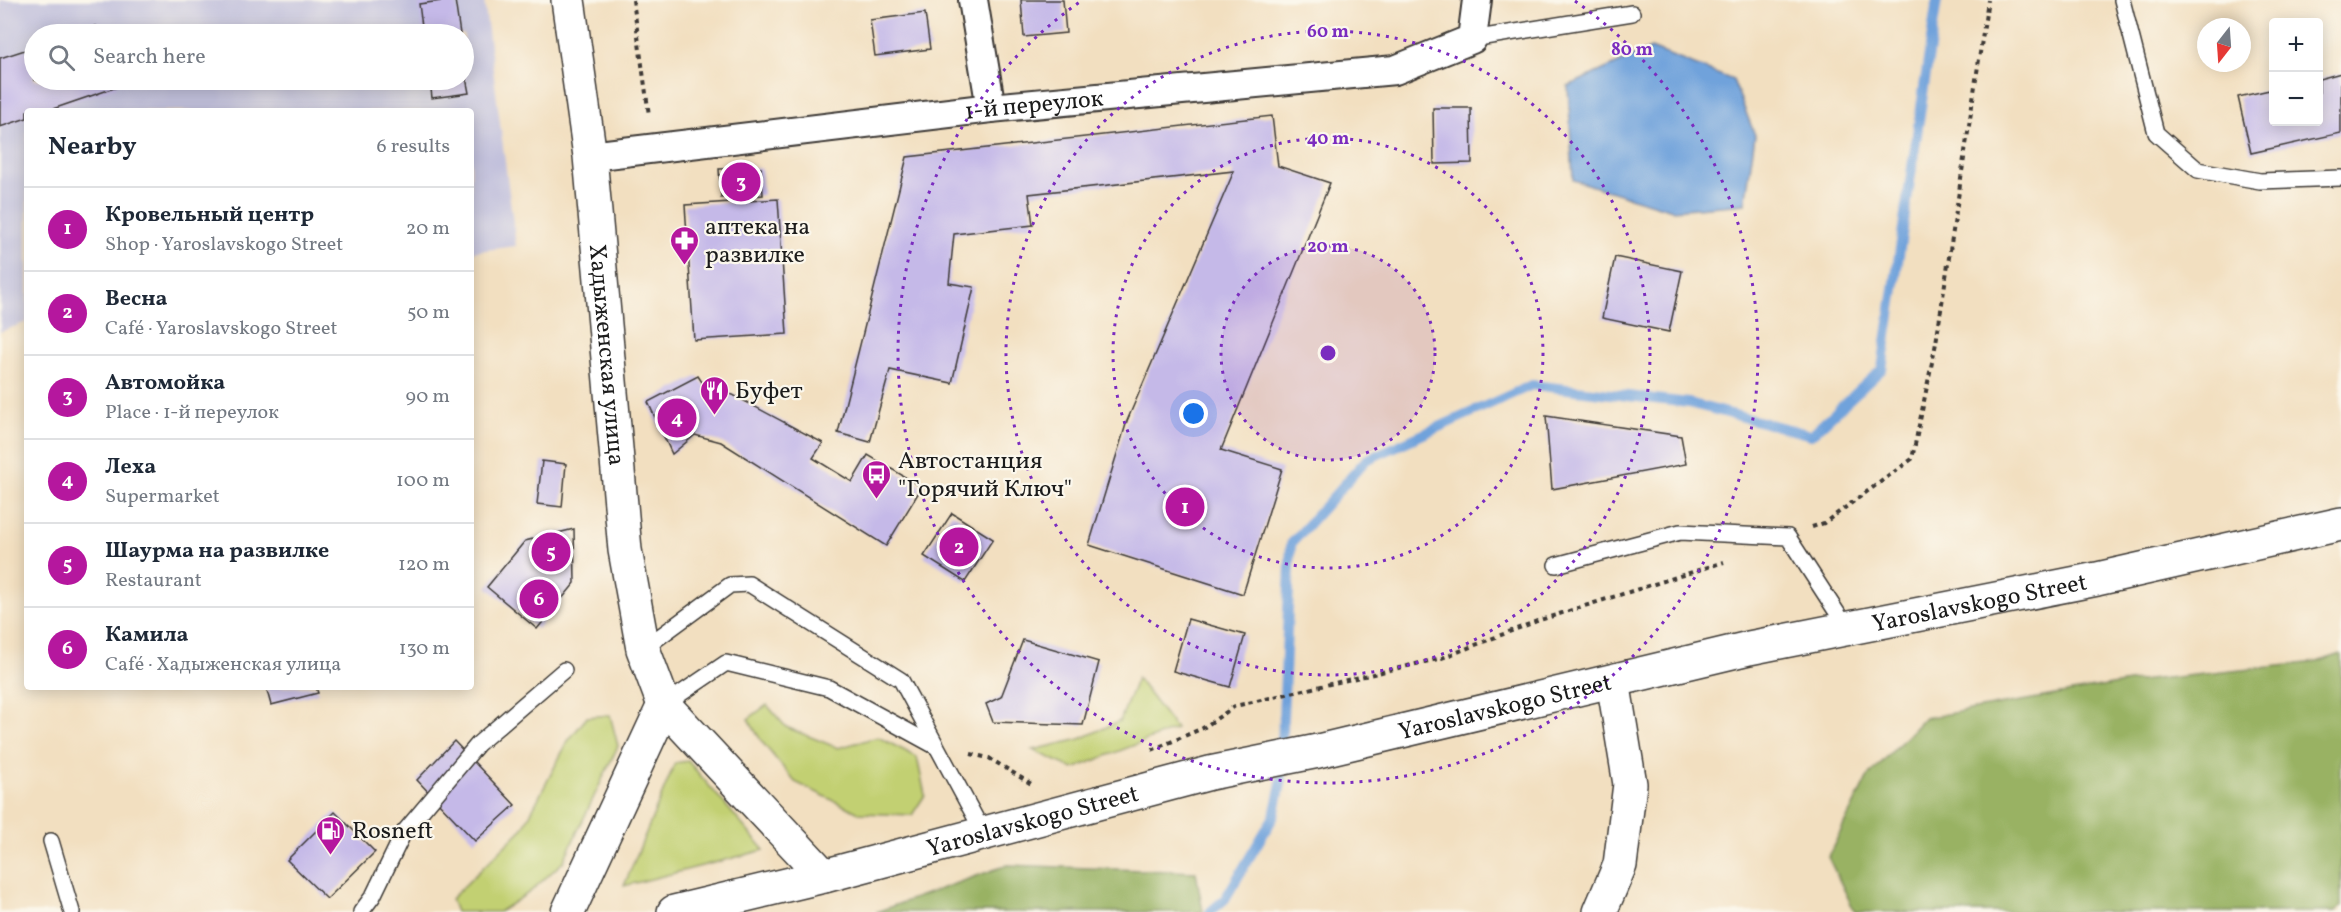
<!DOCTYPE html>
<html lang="en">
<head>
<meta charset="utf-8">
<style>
  :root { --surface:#fff; --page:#f2f2f3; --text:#1f2937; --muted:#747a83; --line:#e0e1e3; --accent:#b5179e }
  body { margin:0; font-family:Vollkorn,serif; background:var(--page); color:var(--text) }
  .controls { position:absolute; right:18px; top:18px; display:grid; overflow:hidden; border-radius:6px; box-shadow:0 3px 15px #0003 }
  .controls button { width:54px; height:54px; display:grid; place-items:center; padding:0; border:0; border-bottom:2px solid var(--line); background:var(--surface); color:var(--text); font:30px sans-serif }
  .compass { position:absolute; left:2197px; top:18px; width:54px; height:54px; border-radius:50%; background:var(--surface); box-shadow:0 3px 15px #0003; rotate:197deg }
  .you { position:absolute; left:1194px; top:414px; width:21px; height:21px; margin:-15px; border:4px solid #fff; border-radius:50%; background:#1a73e8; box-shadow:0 0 0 9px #1a73e833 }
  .badge { display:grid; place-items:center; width:39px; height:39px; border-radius:50%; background:var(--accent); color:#fff; font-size:20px; font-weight:700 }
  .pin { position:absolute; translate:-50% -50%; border:3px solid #fff; box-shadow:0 2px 6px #0006 }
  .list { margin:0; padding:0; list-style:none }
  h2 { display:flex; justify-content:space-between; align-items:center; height:78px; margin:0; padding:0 24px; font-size:26px }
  h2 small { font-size:20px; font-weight:400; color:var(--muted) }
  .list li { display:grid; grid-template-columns:39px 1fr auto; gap:18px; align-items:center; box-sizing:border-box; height:84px; padding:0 24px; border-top:2px solid var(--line) }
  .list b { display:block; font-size:22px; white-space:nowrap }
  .list p { margin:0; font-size:20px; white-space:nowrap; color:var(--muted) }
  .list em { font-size:20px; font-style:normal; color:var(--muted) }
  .icon { flex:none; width:33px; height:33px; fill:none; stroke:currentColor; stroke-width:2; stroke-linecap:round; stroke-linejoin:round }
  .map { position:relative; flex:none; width:2341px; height:912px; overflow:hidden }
  .search { position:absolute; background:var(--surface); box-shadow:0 3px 15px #0003; left:24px; top:24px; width:450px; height:66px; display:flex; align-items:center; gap:15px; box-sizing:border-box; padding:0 21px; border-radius:33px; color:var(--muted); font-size:22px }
  .panel { position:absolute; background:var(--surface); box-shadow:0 3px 15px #0003; left:24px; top:108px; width:450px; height:582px; border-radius:6px }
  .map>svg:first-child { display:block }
</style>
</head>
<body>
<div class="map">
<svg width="2341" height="912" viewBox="0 0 2341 912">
  <rect width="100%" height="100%" fill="#fbf7ec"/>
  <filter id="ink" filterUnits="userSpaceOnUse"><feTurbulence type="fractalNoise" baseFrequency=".0167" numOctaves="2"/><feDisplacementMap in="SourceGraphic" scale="12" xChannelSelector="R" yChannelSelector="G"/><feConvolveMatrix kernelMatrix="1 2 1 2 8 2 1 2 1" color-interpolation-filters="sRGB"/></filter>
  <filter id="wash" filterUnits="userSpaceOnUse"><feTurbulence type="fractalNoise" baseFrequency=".008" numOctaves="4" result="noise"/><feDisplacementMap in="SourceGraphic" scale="24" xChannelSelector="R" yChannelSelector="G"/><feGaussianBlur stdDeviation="1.35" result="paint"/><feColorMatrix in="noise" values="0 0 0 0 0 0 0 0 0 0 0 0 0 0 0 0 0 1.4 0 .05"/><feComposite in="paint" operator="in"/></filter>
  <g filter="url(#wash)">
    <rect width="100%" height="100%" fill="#f2dfc0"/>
    <path fill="#c2c1dc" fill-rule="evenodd" d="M0,0h484l32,246 -45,6v-141h-444v211l-27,10zM34,34h430v46h-430z"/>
    <g fill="#c2d072" stroke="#6f7647" stroke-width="1.5">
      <polygon points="1137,678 1176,729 1073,769 1033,750 1080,739 1120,721"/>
      <polygon points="767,705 786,727 838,748 878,737 917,757 925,795 912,815 859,813 795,782 762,742 748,719"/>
      <polygon points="610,715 618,746 563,862 530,892 499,912 456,912 451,899 523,828 568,741 587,717"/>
      <polygon points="688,761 764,850 624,886 675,763"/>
    </g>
    <g fill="#99b264" stroke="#5a6740" stroke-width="1.5">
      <polygon points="2341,654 2341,906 2334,912 1855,912 1828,857 1867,778 1924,718 2129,682 2317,662"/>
      <polygon points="1007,865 1196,872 1203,912 876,912"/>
    </g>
    <polygon fill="#70a2db" stroke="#465f7c" stroke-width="1.5" points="1651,48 1733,80 1755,135 1745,204 1672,210 1573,180 1568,86"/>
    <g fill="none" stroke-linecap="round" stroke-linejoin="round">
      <g stroke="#70a2db" stroke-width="10">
        <polyline points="1282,740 1291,544 1366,460 1532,385 1689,403 1811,435 1882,369 1937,0"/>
        <polyline points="1210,912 1225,899 1274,816 1282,779"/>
      </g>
    </g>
    <g id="blocks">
      <g fill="#c5b9e8">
        <polygon points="449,0 455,0 460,34 423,34 419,4"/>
        <polygon points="1021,0 1063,0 1066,33 1024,37"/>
        <polygon points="925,13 930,49 875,56 870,20"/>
        <polygon points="96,26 99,34 71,34"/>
        <polygon points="34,47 34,80 114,80 117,87 47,111 27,111 27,118 0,127 0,58"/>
        <polygon points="464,67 469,93 432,98 430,80 464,80"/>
        <polygon points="2341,73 2341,133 2251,153 2238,97 2274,89 2274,122 2319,122 2319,79"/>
        <polygon points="1433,108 1471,108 1472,163 1434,164"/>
        <polygon points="1272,116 1278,166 1330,183 1221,450 1282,469 1243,594 1089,545 1127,421 1234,171 1029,194 1033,225 954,234 949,283 974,287 952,383 890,370 870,442 838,433 907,157"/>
        <polygon points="761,168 763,195 721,198 719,169"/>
        <polygon points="778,199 787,334 694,340 685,205"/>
        <polygon points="1615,257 1682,271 1669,332 1602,318"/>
        <polygon points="698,376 706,388 733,395 823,443 813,458 852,482 868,455 922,487 886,546 721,442 695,435 672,454 648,402"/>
        <polygon points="1546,416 1681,436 1686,464 1552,489"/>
        <polygon points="542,461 566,464 562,507 537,504"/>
        <polygon points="952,513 993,539 965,582 924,556"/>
        <polygon points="574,529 575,583 537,629 487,587 525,541"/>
        <polygon points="1188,619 1245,635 1230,687 1173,671"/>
        <polygon points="1023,640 1099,662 1083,725 993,722 986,704 1001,697"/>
        <polygon points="266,687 316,687 318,693 271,705"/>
        <polygon points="454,741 515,805 475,841 417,780"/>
        <polygon points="335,812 375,852 327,899 287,860"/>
      </g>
    </g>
  </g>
  <g filter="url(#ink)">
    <use href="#blocks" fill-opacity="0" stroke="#3c3935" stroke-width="1.5"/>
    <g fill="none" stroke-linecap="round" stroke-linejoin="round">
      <defs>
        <g id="lane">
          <polyline points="2122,0 2156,133 2198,170 2260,181 2341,178"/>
          <polyline points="1472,39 1632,13"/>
          <polyline points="1556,565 1680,532 1788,537 1847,628"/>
          <polyline points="643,649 730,585 749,584 901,680 983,832"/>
          <polyline points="664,705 726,663 829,688 935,746"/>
          <polyline points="51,841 72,912"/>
          <polyline points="361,912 373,896 404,832 478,744 564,670"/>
        </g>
        <g id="street">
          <polyline points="973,0 991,108"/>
          <path id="s1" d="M590,156l401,-48 404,-38 77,-31 5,-39"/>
        </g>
        <g id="secondary">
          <path id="s2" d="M568,0l22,156 35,394 18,99 21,56 160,171"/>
          <polyline points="568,912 664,705"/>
          <path id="s3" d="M674,912l150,-36 386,-103 108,-22 431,-103 348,-69 244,-55"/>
          <polyline points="1600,912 1620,865 1630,784 1613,681"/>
        </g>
      </defs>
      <use href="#lane" stroke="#3c3935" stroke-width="18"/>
      <use href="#street" stroke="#3c3935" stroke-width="32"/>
      <use href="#secondary" stroke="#3c3935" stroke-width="36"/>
      <g stroke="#3c3935" stroke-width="4" stroke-dasharray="4.5 4.5" stroke-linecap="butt">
        <polyline points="633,0 649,115"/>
        <polyline points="1812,527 1824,523 1912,459 1936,343 1988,0"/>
        <polyline points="1152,750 1203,728 1235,706 1442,658 1537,621 1724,562"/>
        <polyline points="971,754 989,758 1033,785"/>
      </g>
      <use href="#lane" stroke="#fff" stroke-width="15"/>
      <use href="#street" stroke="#fff" stroke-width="28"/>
      <use href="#secondary" stroke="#fff" stroke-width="33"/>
    </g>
  </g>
  <circle cx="1328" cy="353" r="107" fill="#7b2cbf" fill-opacity=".12"/>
  <g fill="none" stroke="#7b2cbf" stroke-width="3" stroke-dasharray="3 6">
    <circle cx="1328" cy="353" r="107"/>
    <circle cx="1328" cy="353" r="215"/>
    <circle cx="1328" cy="353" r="322"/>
    <path d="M1575 1A430 430 0 1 1 1081 1"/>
  </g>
  <defs>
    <symbol id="pharmacy-pin" viewBox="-11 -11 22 30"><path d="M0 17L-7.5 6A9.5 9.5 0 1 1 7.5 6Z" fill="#b5179e" stroke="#fbf7ec"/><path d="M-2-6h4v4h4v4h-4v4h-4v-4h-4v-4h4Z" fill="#fff"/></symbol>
    <symbol id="restaurant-pin" viewBox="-11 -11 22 30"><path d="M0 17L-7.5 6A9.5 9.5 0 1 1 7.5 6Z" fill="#b5179e" stroke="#fbf7ec"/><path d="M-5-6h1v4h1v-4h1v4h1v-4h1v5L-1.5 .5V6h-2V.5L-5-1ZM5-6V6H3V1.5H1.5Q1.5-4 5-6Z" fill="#fff"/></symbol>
    <symbol id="bus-pin" viewBox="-11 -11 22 30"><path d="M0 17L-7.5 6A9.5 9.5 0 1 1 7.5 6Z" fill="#b5179e" stroke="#fbf7ec"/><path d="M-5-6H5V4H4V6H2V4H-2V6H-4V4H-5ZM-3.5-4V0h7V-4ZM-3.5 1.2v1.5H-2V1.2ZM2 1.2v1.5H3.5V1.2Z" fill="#fff"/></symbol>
    <symbol id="fuel-pin" viewBox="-11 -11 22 30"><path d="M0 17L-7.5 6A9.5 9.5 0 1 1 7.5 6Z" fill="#b5179e" stroke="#fbf7ec"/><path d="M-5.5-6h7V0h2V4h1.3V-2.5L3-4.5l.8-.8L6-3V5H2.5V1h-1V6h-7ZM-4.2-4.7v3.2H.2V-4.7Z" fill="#fff"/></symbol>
  </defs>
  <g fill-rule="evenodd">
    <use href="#pharmacy-pin" x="668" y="224" width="33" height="45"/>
    <use href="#restaurant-pin" x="698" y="374" width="33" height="45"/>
    <use href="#bus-pin" x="860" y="458" width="33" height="45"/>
    <use href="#fuel-pin" x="314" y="814" width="33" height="45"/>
  </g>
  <g text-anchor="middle" stroke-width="4.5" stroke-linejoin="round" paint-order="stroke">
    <g font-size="24" fill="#1c1c1c" stroke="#fbf7ec">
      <text dy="8" stroke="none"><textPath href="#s1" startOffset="447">1-й переулок</textPath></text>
      <text dy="8" stroke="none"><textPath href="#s2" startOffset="357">Хадыженская улица</textPath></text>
      <text dy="8" stroke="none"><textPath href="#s3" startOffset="1342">Yaroslavskogo Street</textPath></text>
      <text dy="8" stroke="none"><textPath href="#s3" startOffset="856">Yaroslavskogo Street</textPath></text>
      <text dy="8" stroke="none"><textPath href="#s3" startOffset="370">Yaroslavskogo Street</textPath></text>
    </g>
    <g font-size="24" fill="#1c1c1c" stroke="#fbf7ec" text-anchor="start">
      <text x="705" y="234">аптека на<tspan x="705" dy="28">развилке</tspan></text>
      <text x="735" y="398">Буфет</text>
      <text x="898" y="468">Автостанция<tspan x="898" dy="28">"Горячий Ключ"</tspan></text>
      <text x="352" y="838">Rosneft</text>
    </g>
  </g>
  <circle cx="1328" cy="353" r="9" fill="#7b2cbf" stroke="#fbf7ec" stroke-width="3"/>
  <g font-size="18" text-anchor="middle" font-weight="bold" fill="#7b2cbf" stroke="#fbf7ec" stroke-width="4.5" stroke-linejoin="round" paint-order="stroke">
    <text x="1328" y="37">60 m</text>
    <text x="1632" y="55">80 m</text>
    <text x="1328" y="144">40 m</text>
    <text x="1328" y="252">20 m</text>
  </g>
</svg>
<div class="controls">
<button>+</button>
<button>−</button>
</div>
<svg class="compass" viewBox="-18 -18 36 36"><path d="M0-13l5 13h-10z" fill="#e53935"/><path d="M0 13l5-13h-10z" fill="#747a83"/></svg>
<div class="you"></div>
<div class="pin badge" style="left:1185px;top:507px">1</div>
<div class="pin badge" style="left:959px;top:547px">2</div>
<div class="pin badge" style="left:741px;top:182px">3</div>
<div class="pin badge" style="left:677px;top:418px">4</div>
<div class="pin badge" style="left:551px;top:552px">5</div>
<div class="pin badge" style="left:539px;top:599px">6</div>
<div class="search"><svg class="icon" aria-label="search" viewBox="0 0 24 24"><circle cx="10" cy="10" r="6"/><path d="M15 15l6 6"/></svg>Search here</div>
<section class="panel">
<h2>Nearby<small>6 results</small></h2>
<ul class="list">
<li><span class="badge">1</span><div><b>Кровельный центр</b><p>Shop · Yaroslavskogo Street</p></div><em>20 m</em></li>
<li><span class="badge">2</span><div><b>Весна</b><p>Café · Yaroslavskogo Street</p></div><em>50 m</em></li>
<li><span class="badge">3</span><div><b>Автомойка</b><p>Place · 1-й переулок</p></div><em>90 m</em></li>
<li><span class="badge">4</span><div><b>Леха</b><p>Supermarket</p></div><em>100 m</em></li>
<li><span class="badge">5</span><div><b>Шаурма на развилке</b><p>Restaurant</p></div><em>120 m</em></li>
<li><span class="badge">6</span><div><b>Камила</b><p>Café · Хадыженская улица</p></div><em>130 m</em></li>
</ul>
</section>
</div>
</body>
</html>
